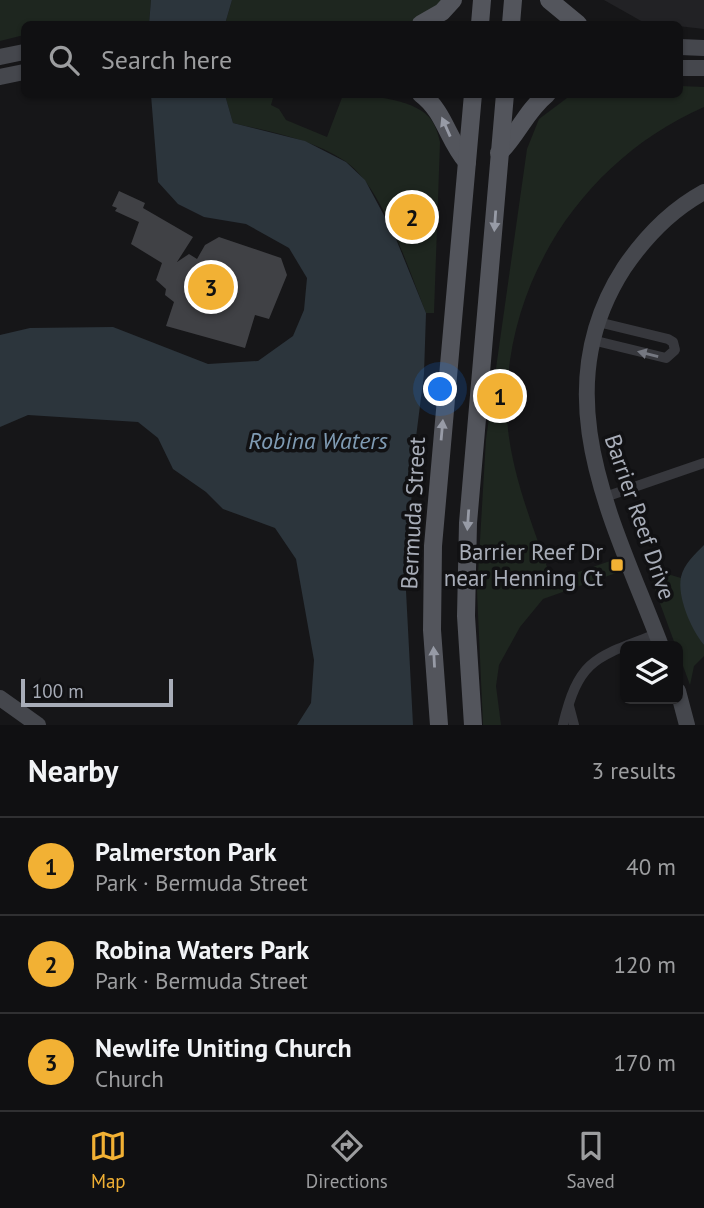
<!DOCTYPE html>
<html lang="en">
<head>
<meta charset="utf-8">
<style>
  :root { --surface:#101012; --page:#1e1e20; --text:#f1f3f6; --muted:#9c9d9f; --line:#303032; --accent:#f2b134 }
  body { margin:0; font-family:"PT Sans",sans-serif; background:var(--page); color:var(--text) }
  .controls { position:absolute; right:21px; bottom:21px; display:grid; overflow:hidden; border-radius:10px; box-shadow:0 2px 5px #0004 }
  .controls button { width:63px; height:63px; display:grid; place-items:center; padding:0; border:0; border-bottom:2px solid var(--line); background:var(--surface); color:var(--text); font:35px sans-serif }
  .scale { position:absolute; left:21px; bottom:18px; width:152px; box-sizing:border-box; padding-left:7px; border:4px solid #a8adb8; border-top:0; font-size:19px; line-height:24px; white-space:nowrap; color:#a8adb8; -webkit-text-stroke:5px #111113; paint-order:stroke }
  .you { position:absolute; left:441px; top:390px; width:24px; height:24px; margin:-18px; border:5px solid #fff; border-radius:50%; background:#1a73e8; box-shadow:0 0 0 10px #1a73e833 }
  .badge { display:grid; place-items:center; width:46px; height:46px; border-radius:50%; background:var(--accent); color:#111; font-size:23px; font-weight:700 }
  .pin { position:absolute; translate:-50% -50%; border:4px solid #fff; box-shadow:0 2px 7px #0006 }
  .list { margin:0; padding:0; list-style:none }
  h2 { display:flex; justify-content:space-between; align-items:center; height:91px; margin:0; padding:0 28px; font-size:30px }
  h2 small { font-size:23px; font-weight:400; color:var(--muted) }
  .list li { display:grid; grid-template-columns:46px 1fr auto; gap:21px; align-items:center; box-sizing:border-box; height:98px; padding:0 28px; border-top:2px solid var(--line) }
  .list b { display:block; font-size:26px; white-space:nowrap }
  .list p { margin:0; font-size:23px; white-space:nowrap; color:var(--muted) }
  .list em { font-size:23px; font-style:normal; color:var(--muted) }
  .icon { flex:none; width:38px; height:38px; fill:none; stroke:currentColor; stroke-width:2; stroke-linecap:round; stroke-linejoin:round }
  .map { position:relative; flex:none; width:704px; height:725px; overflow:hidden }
  .search { position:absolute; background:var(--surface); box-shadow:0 2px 5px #0004; left:21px; right:21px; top:21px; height:77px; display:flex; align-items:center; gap:18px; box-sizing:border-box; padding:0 24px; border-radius:10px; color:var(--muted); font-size:26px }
  .sheet { height:385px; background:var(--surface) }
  nav { display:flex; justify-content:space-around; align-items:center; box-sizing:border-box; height:98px; border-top:2px solid var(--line); background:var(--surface); font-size:19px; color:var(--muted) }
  nav a { display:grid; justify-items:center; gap:4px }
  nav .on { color:var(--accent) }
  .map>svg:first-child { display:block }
</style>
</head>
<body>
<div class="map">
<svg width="704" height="725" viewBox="0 0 704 725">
  <rect width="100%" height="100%" fill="#161618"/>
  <polygon fill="#222225" points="604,0 704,0 704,29 643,22"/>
  <g fill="#1e261f">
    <polygon points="0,0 151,0 149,24 24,24 24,35 0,41"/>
    <polygon points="232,0 445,0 419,19 402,24 225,24"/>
    <path d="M680,86l24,1v20c-121,53 -202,176 -197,310 3,55 27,112 45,164l61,-21 6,12 -76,27 -23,28 -21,38 -3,21 5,39h-18l-6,-134 9,-152 41,-290 12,-30 32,-24 109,-1z"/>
    <path d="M225,95h42l6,3 -2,7 8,4 7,11 41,17 16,-42c25,0 68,3 86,22 6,7 9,16 11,25l-6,171h-8c-17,-42 -43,-126 -81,-152 -33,-22 -74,-29 -112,-38z"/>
    <polygon points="647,568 681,578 684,605 704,645 704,656 694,666 690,685"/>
  </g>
  <g fill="#2c353c">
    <polygon points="151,0 232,0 225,24 149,24"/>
    <polygon points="151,95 225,95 233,123 305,141 346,162 365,180 394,234 426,313 424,374 414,453 406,591 413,725 297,725 311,703 314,660 296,559 275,528 223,509 206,492 173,469 158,438 138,422 28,415 0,427 0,335 30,328 113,327 208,364 258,361 293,336 304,310 307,278 289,248 246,224 204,217 178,204 158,182"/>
    <path d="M704,545v100c-13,-16 -27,-48 -23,-68 3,-13 14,-23 23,-32z"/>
  </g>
  <polygon fill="#404145" points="119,191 145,203 143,208 193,237 177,262 189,254 197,259 205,245 219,237 281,258 287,275 269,319 255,315 245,348 166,326 174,302 165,295 166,289 156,280 162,263 131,244 139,222 115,211 117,208 112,206"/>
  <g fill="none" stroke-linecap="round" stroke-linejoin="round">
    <g stroke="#37383d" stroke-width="10">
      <polyline points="592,340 666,358 675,350 673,342 668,339 598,322"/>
      <polyline points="605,497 704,463"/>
      <polyline points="569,706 574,725"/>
      <path d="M563,725c16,-67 33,-68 94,-91"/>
    </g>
    <g stroke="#45474d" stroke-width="16">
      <polyline points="680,47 704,48"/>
      <polyline points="0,57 24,52"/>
      <polyline points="680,68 704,68"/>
      <polyline points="0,77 24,72"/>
      <path d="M661,646c-47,-124 -119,-251 -37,-378 21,-31 47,-58 80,-76"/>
      <polyline points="678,691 687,725"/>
      <polyline points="0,698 38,725"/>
    </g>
    <g stroke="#53555c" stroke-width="18">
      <polyline points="549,0 578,24"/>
      <polyline points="421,24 442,12 453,0"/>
      <polyline points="480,24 482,0"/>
      <polyline points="511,24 513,0"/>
      <path d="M421,94c24,18 27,47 46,68"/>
      <path d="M499,153c19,-19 27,-42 48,-59"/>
      <polyline points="439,725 432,630 433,546 473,94"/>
      <polyline points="473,725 466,616 468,523 505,94"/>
    </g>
  </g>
  <defs><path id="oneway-solid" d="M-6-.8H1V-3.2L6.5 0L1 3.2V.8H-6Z" transform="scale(1.75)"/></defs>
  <g fill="#979ba6">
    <use href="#oneway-solid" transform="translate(446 127) rotate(-114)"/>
    <use href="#oneway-solid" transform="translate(495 221) rotate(94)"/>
    <use href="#oneway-solid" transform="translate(442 430) rotate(-85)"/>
    <use href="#oneway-solid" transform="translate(468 520) rotate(94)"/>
    <use href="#oneway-solid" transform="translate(434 657) rotate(-93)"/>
  </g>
  <use fill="#757881" href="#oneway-solid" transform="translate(648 354) rotate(-166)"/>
  <rect fill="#f2b134" stroke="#111113" stroke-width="2.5" x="610" y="558" width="14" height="14" rx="3.5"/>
  <g text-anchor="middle" stroke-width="7" stroke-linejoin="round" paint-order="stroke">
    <g font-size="23" fill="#a8adb8" stroke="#111113">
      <text transform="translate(413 513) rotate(-87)" y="8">Bermuda Street</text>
      <text transform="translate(640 517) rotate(71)" y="8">Barrier Reef Drive</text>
    </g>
    <g font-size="23" fill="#a8adb8" stroke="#111113" text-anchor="end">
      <text x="603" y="560">Barrier Reef Dr<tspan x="603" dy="26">near Henning Ct</tspan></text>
    </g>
    <g font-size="24" font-style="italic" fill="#7f9bb3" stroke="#111113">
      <text x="318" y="449">Robina Waters</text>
    </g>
  </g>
</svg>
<div class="controls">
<button><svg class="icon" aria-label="layers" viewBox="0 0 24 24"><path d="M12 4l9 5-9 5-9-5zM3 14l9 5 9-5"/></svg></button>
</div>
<div class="scale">100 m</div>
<div class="you"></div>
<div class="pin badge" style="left:500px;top:396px">1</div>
<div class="pin badge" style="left:412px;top:217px">2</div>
<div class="pin badge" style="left:211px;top:287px">3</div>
<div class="search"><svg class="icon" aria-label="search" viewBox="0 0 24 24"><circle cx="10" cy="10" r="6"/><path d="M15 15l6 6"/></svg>Search here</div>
</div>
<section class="sheet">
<h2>Nearby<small>3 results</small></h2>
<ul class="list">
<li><span class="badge">1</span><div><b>Palmerston Park</b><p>Park · Bermuda Street</p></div><em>40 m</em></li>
<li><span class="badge">2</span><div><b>Robina Waters Park</b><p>Park · Bermuda Street</p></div><em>120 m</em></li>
<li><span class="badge">3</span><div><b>Newlife Uniting Church</b><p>Church</p></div><em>170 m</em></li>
</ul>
</section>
<nav>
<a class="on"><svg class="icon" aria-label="map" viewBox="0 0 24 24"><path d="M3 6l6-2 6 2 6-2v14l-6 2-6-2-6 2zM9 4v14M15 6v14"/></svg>Map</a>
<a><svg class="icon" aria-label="directions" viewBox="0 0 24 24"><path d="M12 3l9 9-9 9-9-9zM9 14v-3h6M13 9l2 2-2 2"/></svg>Directions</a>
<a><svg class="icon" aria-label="saved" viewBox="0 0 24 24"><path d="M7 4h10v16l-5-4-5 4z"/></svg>Saved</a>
</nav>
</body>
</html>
